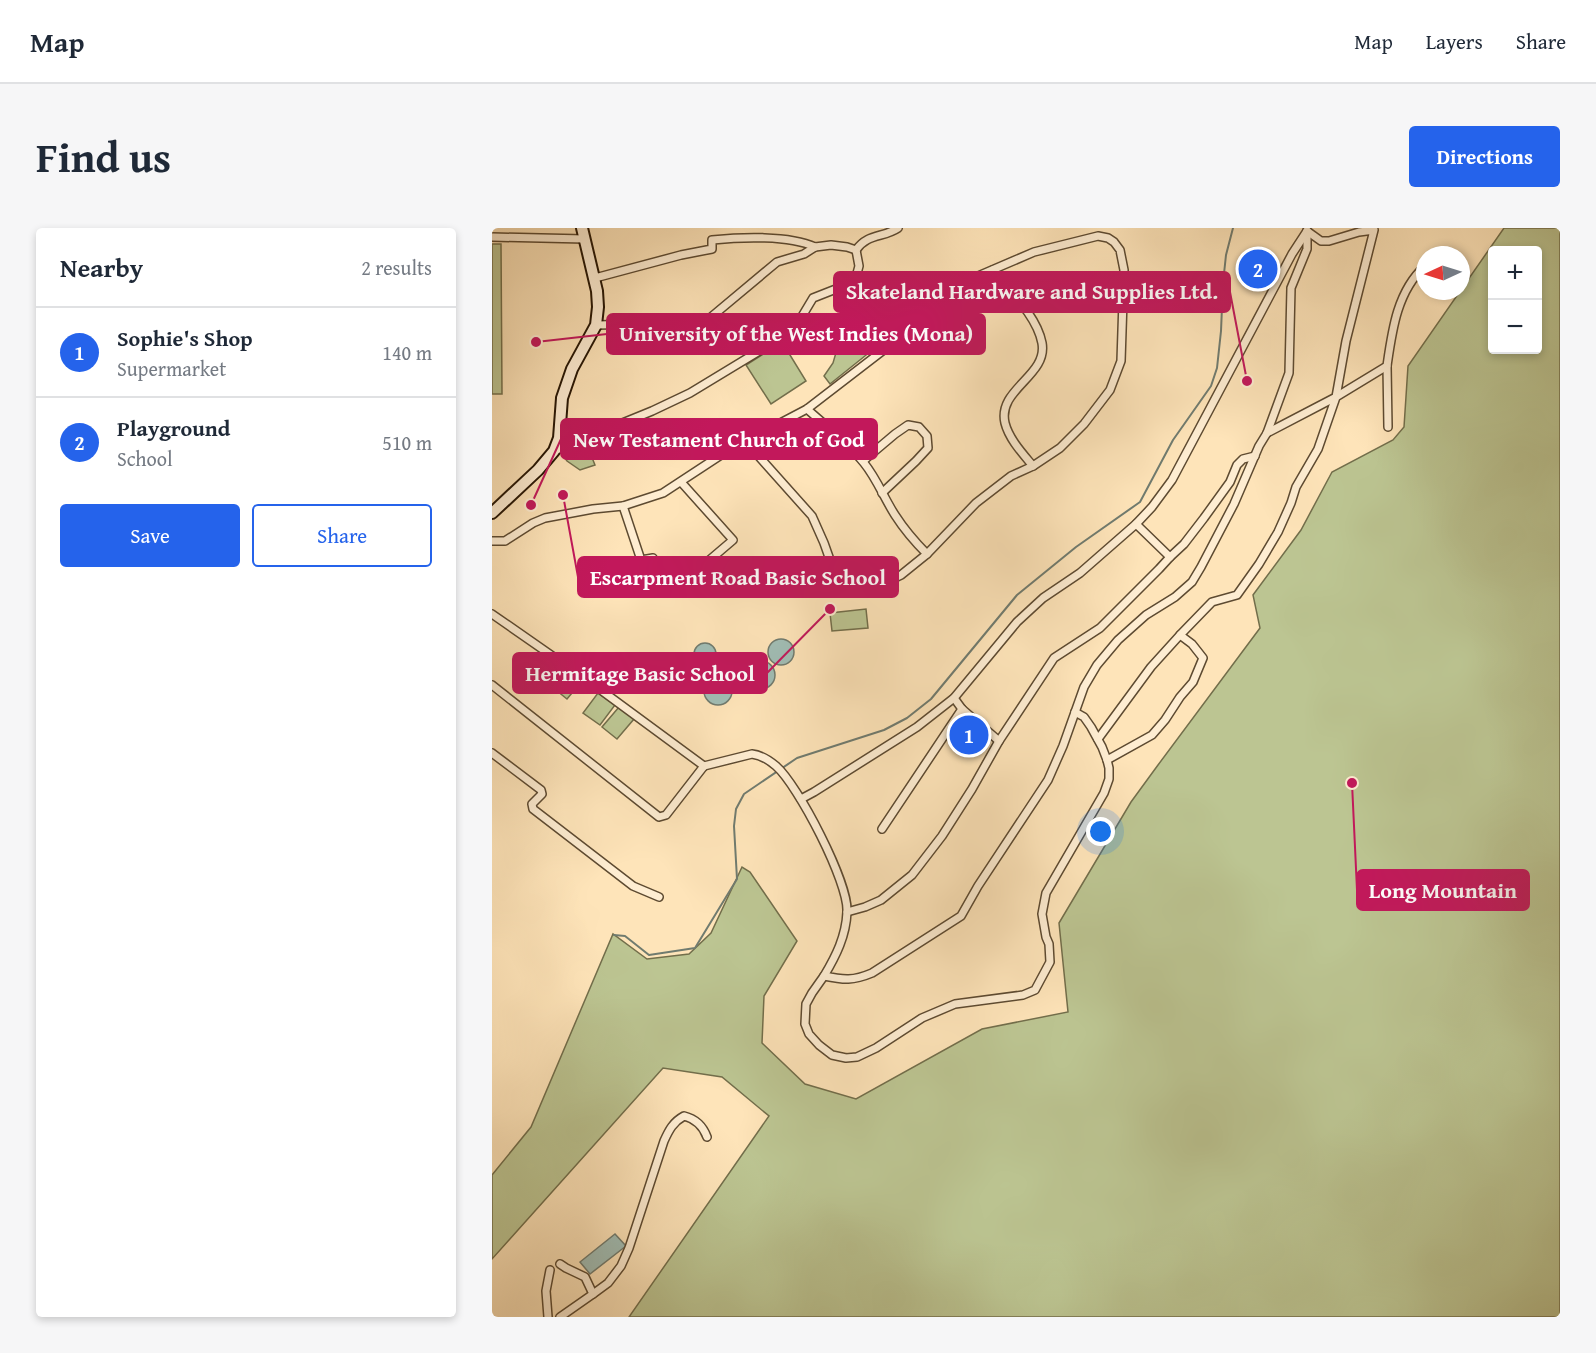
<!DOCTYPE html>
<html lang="en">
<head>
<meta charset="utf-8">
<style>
  :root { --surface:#fff; --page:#f6f6f7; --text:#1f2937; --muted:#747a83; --line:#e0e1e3; --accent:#2563eb }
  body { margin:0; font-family:"Gentium Book Plus",serif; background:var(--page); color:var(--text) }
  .controls { position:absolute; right:18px; top:18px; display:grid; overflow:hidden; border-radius:6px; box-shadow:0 3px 9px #0003 }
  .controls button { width:54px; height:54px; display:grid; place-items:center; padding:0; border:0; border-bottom:2px solid var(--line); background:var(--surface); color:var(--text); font:30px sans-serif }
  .compass { position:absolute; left:924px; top:18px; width:54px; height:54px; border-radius:50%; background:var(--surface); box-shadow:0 3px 9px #0003; rotate:266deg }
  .you { position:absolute; left:609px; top:604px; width:21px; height:21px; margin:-15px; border:4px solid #fff; border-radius:50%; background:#1a73e8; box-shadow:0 0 0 9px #1a73e833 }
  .badge { display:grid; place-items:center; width:39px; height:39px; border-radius:50%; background:var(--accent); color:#fff; font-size:20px; font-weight:700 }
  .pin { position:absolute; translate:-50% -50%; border:3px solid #fff; box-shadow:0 2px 6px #0006 }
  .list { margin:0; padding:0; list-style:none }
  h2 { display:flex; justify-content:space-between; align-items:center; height:78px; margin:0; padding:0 24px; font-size:26px }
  h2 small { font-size:20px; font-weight:400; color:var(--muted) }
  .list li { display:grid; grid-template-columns:39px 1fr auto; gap:18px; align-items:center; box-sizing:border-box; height:90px; padding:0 24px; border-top:2px solid var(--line) }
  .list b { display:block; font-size:22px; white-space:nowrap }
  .list p { margin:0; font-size:20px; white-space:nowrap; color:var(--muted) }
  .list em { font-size:20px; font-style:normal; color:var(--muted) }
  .actions { display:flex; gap:12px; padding:18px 24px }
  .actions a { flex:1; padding:14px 0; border:2px solid var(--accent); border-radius:6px; text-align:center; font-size:21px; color:var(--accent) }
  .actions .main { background:var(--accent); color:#fff }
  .map { position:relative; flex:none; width:1068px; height:1089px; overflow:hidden; border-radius:6px }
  header { display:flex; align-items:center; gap:36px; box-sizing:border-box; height:84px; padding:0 30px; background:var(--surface); border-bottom:2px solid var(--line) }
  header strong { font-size:28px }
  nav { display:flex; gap:33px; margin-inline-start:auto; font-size:21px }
  .intro { display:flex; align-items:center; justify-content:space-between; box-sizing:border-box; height:144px; padding:0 36px }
  h1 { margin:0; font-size:42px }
  .button { padding:15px 27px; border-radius:6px; background:var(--accent); color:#fff; font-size:21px; font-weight:700 }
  main { display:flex; gap:36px; padding:0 36px }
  aside { flex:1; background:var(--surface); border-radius:6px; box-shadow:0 3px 9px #0003 }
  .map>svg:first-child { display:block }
</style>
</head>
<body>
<header>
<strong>Map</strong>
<nav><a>Map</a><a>Layers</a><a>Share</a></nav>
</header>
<div class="intro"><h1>Find us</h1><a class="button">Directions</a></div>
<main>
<aside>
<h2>Nearby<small>2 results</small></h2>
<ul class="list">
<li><span class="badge">1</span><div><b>Sophie's Shop</b><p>Supermarket</p></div><em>140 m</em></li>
<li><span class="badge">2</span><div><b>Playground</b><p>School</p></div><em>510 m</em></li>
</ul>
<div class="actions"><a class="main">Save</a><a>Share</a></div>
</aside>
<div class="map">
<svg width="1068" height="1089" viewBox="0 0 1068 1089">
  <rect width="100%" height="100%" fill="#fee4b9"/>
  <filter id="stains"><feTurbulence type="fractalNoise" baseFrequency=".00333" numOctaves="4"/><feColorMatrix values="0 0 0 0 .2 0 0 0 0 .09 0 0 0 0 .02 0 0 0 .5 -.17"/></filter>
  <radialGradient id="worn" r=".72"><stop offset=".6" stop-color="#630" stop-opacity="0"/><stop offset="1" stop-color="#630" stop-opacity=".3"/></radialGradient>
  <g fill="#bcc592" stroke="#726e4b" stroke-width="1.5" fill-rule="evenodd">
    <path d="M1012,0h56v1089h-931l140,-201 -47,-39 -59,-9 -171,191v-84l39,-48 82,-193 34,25 42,-5 22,-21 31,-66 8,5 47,69 -33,55 -2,47 43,41 51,15 126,-70 86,-17 -9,-89 72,-121 27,-37 102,-137 -7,-33 48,-65 31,-58 61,-32 11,-13 4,-61zM1000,22h46v100h-46z"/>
    <polygon points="0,16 9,16 10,166 0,166"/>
    <polygon points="428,71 435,80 424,87 338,156 332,148 341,135 353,94 366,87 390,83"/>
    <polygon points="290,114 314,153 279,176 254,137"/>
    <polygon points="92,210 103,237 88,242 75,233 67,222"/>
    <polygon points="374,381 376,400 340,403 338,385"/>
    <polygon points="68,436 90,453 75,471 54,454"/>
    <polygon points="106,465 123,477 108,497 91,485"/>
    <polygon points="127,479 142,491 125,511 110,499"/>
  </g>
  <g fill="#a1beb6" stroke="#707b6f" stroke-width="1.5">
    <circle cx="289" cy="424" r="13"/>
    <circle cx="213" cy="426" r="11"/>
    <circle cx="269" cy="447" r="14"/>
    <circle cx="226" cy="463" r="14"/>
    <polygon points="123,1006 134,1018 98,1046 88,1034"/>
  </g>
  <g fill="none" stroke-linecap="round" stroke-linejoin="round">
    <polyline stroke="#707b6f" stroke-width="2" points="122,707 133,708 157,727 203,720 245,651 242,598 244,581 252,566 305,530 392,502 415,490 439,471 525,367 584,319 648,274 681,212 719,158 725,140 729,103 731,55 734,27 741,0"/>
    <defs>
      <g id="street">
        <polyline points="0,9 93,11"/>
        <polyline points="947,27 949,25"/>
        <path d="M501,42c16,20 44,46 49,73 6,33 -45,46 -37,80 4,16 18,31 28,43"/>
        <path d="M103,50l86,-23 31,-6v-9c29,-3 77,-5 103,7"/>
        <path d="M104,97l108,-2 73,-61 27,-8 11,-7 16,-2 16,2 9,3c12,-17 27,-12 42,-22"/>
        <polyline points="895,138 896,199"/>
        <path d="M315,181c19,17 41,34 57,54 13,16 20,35 31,52 9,14 20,27 32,39"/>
        <polyline points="775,205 844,169 854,113 882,2 867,4 837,13 829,13 815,3"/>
        <polyline points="62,223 160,183 198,165 287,111 309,90 321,70 349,59 364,49 367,38 364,22"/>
        <polyline points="371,233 403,206 416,197 427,199 435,208 436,220 424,233 390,265"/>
        <polyline points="189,254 241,312 214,335"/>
        <polyline points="131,278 149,332 161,330"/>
        <polyline points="644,296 678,329"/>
        <polyline points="0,313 13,313 41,295 53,290 101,281 131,278 171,265 235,223 315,181 428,94 455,70 486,48 542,24 606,8 616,10 622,14 628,22 632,42 629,133 618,162 592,196 568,220 541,238 519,248 484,275 435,326 409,347 380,361 363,363 352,358 343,346 332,315 320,288 254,214"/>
        <polyline points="0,386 102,457 212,538"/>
        <polyline points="0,457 167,589 174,587 212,538"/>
        <polyline points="462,470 470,481 507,513"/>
        <path d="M606,511l53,-72 29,-32 32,-33 25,-7 22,-31 19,-32 13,-29 5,-16 22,-38 18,-52 51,-31c5,-35 10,-75 38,-100"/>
        <polyline points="0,525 49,562 50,566 40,576 41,581 141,658 167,669"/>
        <polyline points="615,532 660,507 673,492 688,469 701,454 711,430 700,416 688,407"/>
        <path d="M212,538l48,-12c9,1 17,6 24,12 22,19 73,117 71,146 -1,24 -11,44 -23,64 20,4 29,5 48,-3l89,-57 17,-30 70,-106 15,-34 21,-59 13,-22 21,-25 28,-25 29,-18 17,-15 9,-15 33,-63 25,-58 8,-13 22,-60 2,-85 16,-39v-18"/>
        <polyline points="309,571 322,564 425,499 462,470 525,394 551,370 588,345 644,296 660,279 680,252 800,26 815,3"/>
        <polyline points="390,601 470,481"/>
        <polyline points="355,684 373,679 389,672 420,647 450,608 480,561 507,513 562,430 608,400 667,341 678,329 692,316 712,290 738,254 745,237 751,231 763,228"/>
        <polyline points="332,748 320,765 314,776 313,796 317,806 327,817 340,827 354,830 365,829 384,820 430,790 463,776 531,767 543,762 558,734 557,716 554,709 550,686 554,665 612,565 617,551 617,540 615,532 610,519 599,499 592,489 583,484"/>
        <path d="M101,1066l15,-11 13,-17 8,-18 35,-107c5,-11 9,-19 20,-25 12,3 19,10 23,21"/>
        <polyline points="56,1089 54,1063 58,1042"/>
        <polyline points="68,1089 101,1066 93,1049 74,1040 68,1036"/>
      </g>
      <polyline id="secondary" points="0,285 46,242 62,223 67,210 70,170 80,141 104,97 106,79 105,63 90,0"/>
    </defs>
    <use href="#street" stroke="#5d4a31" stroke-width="10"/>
    <use href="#secondary" stroke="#271604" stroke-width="14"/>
    <use href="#street" stroke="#feedd2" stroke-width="7"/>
    <use href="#secondary" stroke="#feedd2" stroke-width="10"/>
  </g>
  <path fill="none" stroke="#c2185b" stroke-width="2" d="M755 153L738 64M44 114L115 106M39 277L69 211M71 267L86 349M338 381L275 445M860 555L865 662"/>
  <g fill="#c2185b" stroke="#feedd2" stroke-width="2">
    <circle cx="755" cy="153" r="6"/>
    <circle cx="44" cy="114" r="6"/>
    <circle cx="39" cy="277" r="6"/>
    <circle cx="71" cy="267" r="6"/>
    <circle cx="338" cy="381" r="6"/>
    <circle cx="860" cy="555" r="6"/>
  </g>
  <g fill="#c2185b" stroke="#c2185b" stroke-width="2">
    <rect x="342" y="44" width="396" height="40" rx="6"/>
    <rect x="115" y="86" width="378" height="40" rx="6"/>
    <rect x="69" y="191" width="316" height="40" rx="6"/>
    <rect x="86" y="329" width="320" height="40" rx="6"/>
    <rect x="21" y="425" width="254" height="40" rx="6"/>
    <rect x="865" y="642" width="172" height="40" rx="6"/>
  </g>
  <g font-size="22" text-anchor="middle" font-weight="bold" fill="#fff">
    <text x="540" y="71">Skateland Hardware and Supplies Ltd.</text>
    <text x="304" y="113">University of the West Indies (Mona)</text>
    <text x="227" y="219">New Testament Church of God</text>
    <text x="246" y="357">Escarpment Road Basic School</text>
    <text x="148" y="453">Hermitage Basic School</text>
    <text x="951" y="670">Long Mountain</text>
  </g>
  <rect width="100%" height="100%" filter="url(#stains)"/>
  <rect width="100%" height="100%" fill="url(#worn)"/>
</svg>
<div class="controls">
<button>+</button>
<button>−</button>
</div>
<svg class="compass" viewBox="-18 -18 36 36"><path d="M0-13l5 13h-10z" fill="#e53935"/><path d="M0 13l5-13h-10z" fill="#747a83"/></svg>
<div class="you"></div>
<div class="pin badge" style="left:477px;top:507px">1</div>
<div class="pin badge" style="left:766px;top:41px">2</div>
</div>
</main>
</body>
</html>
